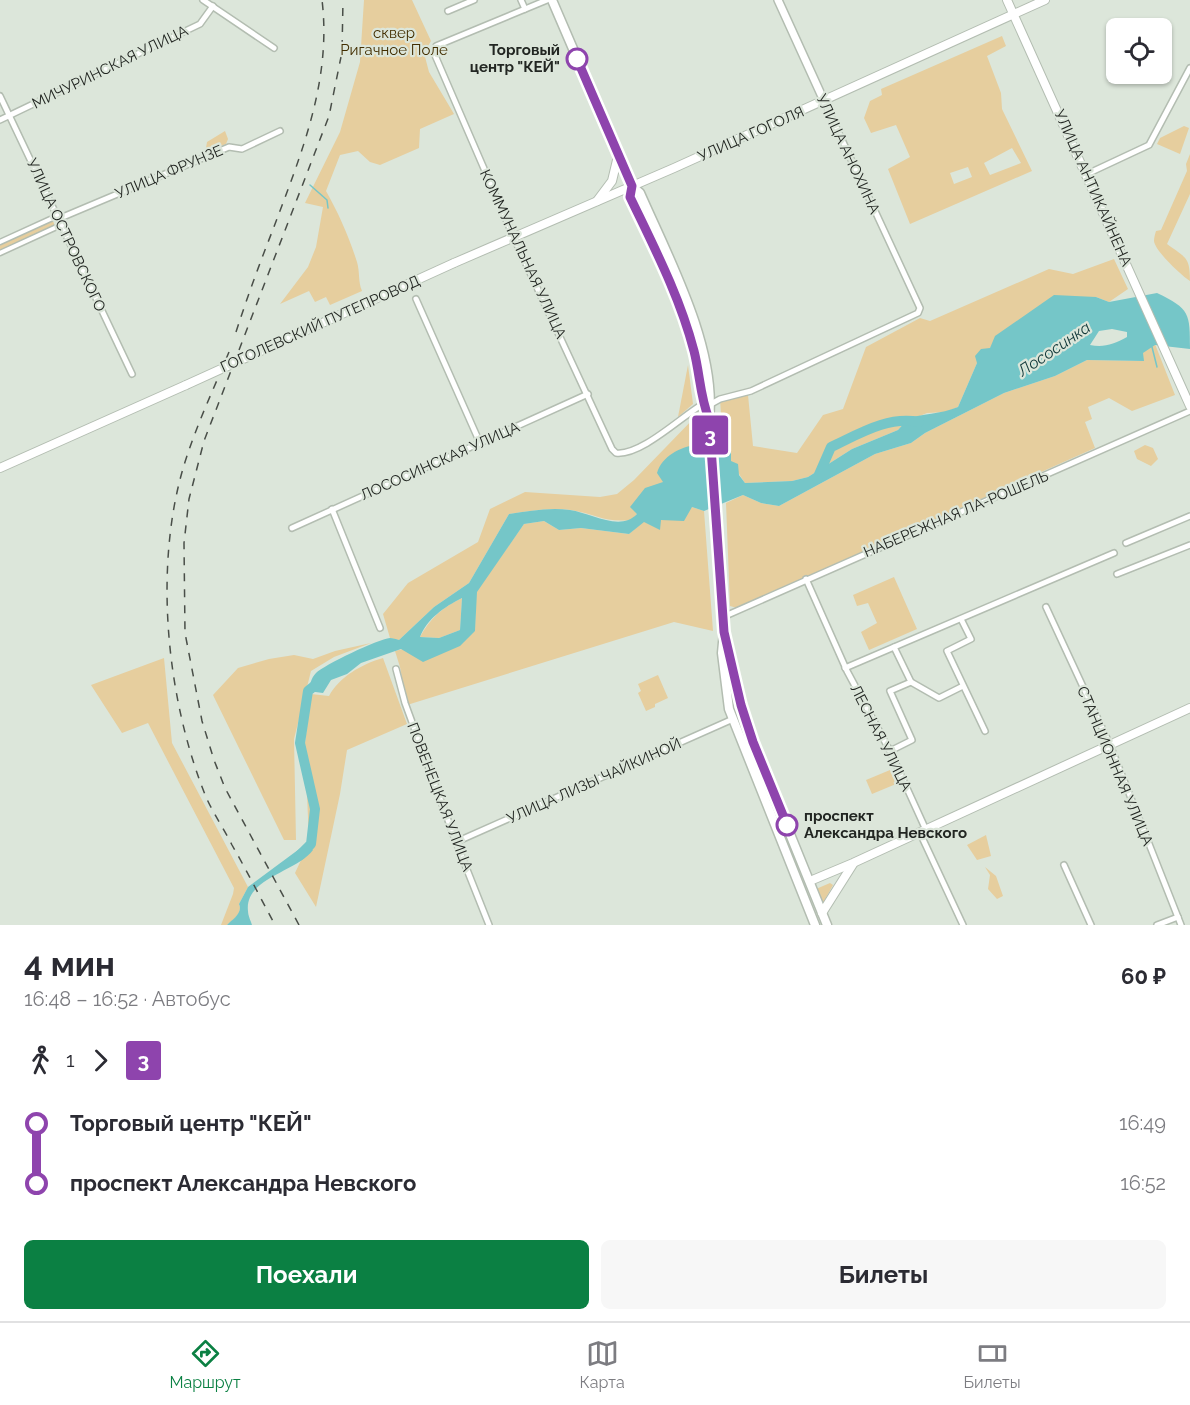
<!DOCTYPE html>
<html lang="ru">
<head>
<meta charset="utf-8">
<style>
	:root { --surface:#fff; --page:#f7f7f7; --text:#2b2b33; --muted:#7c7c81; --line:#e1e1e2; --accent:#0b8043 }
	body { margin:0; font-family:Raleway,sans-serif; background:var(--page); color:var(--text); height:100vh; display:flex; flex-direction:column; font-size:22px; white-space:nowrap }
	* { box-sizing:border-box; margin:0 }
	p { font-size:20px; color:var(--muted) }
	.icon { flex:none; width:33px; height:33px; fill:none; stroke:currentColor; stroke-width:2; stroke-linecap:round; stroke-linejoin:round }
	.map { position:relative; height:925px; overflow:hidden }
	.drawer { display:flex; flex-direction:column; background:var(--surface); flex:1 }
	.drawer>* { flex:none }
	.badge { padding:0 12px; border-radius:4px; font-size:21px; line-height:39px }
	.fabs { position:absolute; left:1106px; top:18px; display:grid; gap:12px }
	.fabs a { display:grid; place-items:center; width:66px; height:66px; border-radius:9px; background:var(--surface); box-shadow:0 2px 4px #0004; font-size:30px }
	.map>.badge { position:absolute; translate:-50% -50%; box-shadow:0 0 0 3px #fff }
	.legs { display:flex; align-items:center; gap:9px; height:66px; padding:0 24px; font-size:20px }
	.legs p { margin-inline-start:auto }
	.head { display:flex; align-items:center; justify-content:space-between; height:102px; padding:0 24px }
	h1 { font-size:33px; font-weight:700; line-height:45px }
	.action { display:flex; gap:12px; margin-top:auto; padding:12px 24px }
	.action a { flex:1; height:69px; border-radius:9px; background:var(--accent); color:#fff; font-size:24px; font-weight:700; line-height:69px; text-align:center }
	.action a+a { background:var(--page); color:var(--text) }
	ul { padding:0 24px; list-style:none }
	li { display:flex; align-items:center; gap:21px; height:60px; font-size:22px }
	li i { display:grid; place-items:center; width:9px; height:100%; margin:0 8px; background:currentColor }
	li i::after { content:''; width:15px; height:15px; margin:-8px; border:4px solid; border-radius:50%; background:var(--surface) }
	li p { margin-inline-start:auto }
	li:first-child i { background:linear-gradient(#0000 50%,currentColor 0) }
	li:last-child i { background:linear-gradient(currentColor 50%,#0000 0) }
	.tab-bar { display:flex; justify-content:space-around; align-items:center; height:84px; border-top:2px solid var(--line); background:var(--surface); font-size:16px; color:var(--muted) }
	.tab-bar a { display:grid; justify-items:center; gap:3px }
	.tab-bar .on { color:var(--accent) }
	.map>svg:first-child { display:block }
	.green { fill:#e6ce9e; fill-rule:evenodd }
	.water { fill:#75c6c8; fill-rule:evenodd }
	.lines { fill:none; stroke-linecap:round; stroke-linejoin:round }
	.stream { stroke:#75c6c8; stroke-width:1.5 }
	.river { stroke:#75c6c8; stroke-width:10 }
	.pedestrian-casing { stroke:#b3bdb1; stroke-width:7 }
	.minor-casing { stroke:#b3bdb1; stroke-width:8 }
	.tertiary-casing { stroke:#b3bdb1; stroke-width:10 }
	.secondary-casing { stroke:#b3bdb1; stroke-width:10 }
	.primary-casing { stroke:#b3bdb1; stroke-width:11 }
	.pedestrian { stroke:#fff; stroke-width:4 }
	.minor { stroke:#fff; stroke-width:5 }
	.tertiary { stroke:#fff; stroke-width:7 }
	.secondary { stroke:#fff; stroke-width:8 }
	.primary { stroke:#fff; stroke-width:8 }
	.rail { stroke:#494e48; stroke-width:1.5; stroke-dasharray:8 8; stroke-linecap:butt }
	.secondary-bridge-casing { stroke:#b3bdb1; stroke-width:10; stroke-linecap:butt }
	.secondary-bridge { stroke:#fff; stroke-width:8 }
	.line-1-casing { stroke:#fff; stroke-width:14 }
	.line-1 { stroke:#8e44ad; stroke-width:9 }
	.stop-1-dot { fill:#fff; stroke:#8e44ad; stroke-width:3 }
	.labels { text-anchor:middle; dominant-baseline:central; stroke-width:4.5; stroke-linejoin:round; paint-order:stroke }
	.park-label { font-size:15px; fill:#422e00; stroke:#dce6da }
	.stop-label { font-size:15px; font-weight:bold; fill:#222622; stroke:#dce6da; text-anchor:end }
	.street-label { font-size:15px; fill:#222622; stroke:#dce6da }
	.water-label { font-size:16px; font-style:italic; fill:#113839; stroke:#dce6da }
</style>
</head>
<body>
<div class="map">
<svg width="1190" height="925" viewBox="0 0 1190 925">
	<rect width="100%" height="100%" fill="#dce6da"/>
	<g class="green">
		<path d="M364 0H412L431 41 424 53 429 72 454 114 420 129 419 148 380 165 370 162 358 151 340 155 326 191C339 214 349 237 357 262 360 272 358 282 362 291L330 305 326 297 315 302 309 291 280 304 308 267 316 247 323 207 305 203 340 132 360 62Z"/>
		<path d="M1002 36 1006 46 987 56 1001 93 1002 109 1032 171 910 224 888 169 910 157 896 125 871 133 864 118 870 101 882 95 881 89ZM1012 148 1021 163 990 175 984 163ZM968 167 972 177 954 184 950 173Z"/>
		<polygon points="1184,126 1189,128 1180,154 1157,144 1160,138"/>
		<polygon points="225,131 228,139 226,144 211,150 206,148 207,142"/>
		<path d="M1190 154V194L1167 244C1186 258 1190 257 1190 281 1182 276 1155 251 1154 241 1154 238 1155 234 1156 231L1161 230 1187 171 1186 164Z"/>
		<polygon points="53,221 55,226 0,250 0,245"/>
		<polygon points="1114,259 1128,289 1109,302 1096,297 990,348 977,363 958,407 946,412 927,413 905,422 898,430 852,449 808,477 792,481 745,483 731,462 727,446 723,445 720,399 748,395 753,446 797,453 823,415 843,409 866,347 920,318 930,321 1049,269 1073,274"/>
		<polygon points="1155,344 1175,395 1132,411 1109,398 1088,407 1092,419 1085,422 1095,448 737,608 730,606 726,503 743,495 761,503 779,506 875,454 911,443 925,433 1004,393 1055,376 1087,360 1143,361 1142,353"/>
		<polygon points="688,365 693,404 678,417"/>
		<path d="M697 415 701 448 663 482 632 520C605 523 595 514 571 510 551 507 529 511 509 514L469 583 434 607 399 640 390 638 383 614 408 583 478 542 490 509 525 492 600 497 617 494 634 480Z"/>
		<polygon points="1145,445 1153,448 1158,459 1151,466 1137,459 1134,451"/>
		<polygon points="692,507 704,511 713,631 674,622 407,705 400,667 395,651 475,631 476,592 524,524 544,521 559,530 581,528 629,534 644,521 660,529 660,520"/>
		<polygon points="894,577 917,629 869,650 861,632 877,623 868,603 857,606 853,595"/>
		<path d="M462 598 460 630 439 638 420 637C430 618 443 607 462 598Z"/>
		<polygon points="371,643 334,657 311,671 294,739 296,840 284,840 213,695 238,668 269,659 294,655 313,659 335,651"/>
		<path d="M164 658 172 743 248 887 239 904C243 913 234 919 227 925H221L233 894 234 888 148 723 122 733 91 685Z"/>
		<path d="M383 658 407 724 347 750 340 794 316 907 295 873 309 843 305 743 311 694 329 696C339 677 362 664 383 658Z"/>
		<polygon points="658,675 668,698 655,704 655,707 646,711 638,693 641,691 638,684"/>
		<polygon points="890,770 896,784 872,794 866,780"/>
		<polygon points="986,835 991,856 977,860 967,845"/>
		<polygon points="985,867 996,876 1003,896 997,899 988,889 990,875"/>
		<polygon points="830,883 833,885 823,903 819,903 816,889"/>
	</g>
	<g class="water">
		<path d="M1157 293C1190 309 1190 313 1190 349L1155 345 1143 353 1144 361 1087 360 1055 376 1004 393 925 433 911 443 875 454 779 506 761 503 743 495 704 511 692 507 684 521 661 520 660 530 644 522 629 534 581 528 559 530 544 521 524 524 477 592 475 631 460 646 423 662 401 649 361 663 347 674 331 680 323 693 308 691C310 685 311 678 316 673 324 665 378 639 390 638 393 638 396 639 399 640L434 607 469 583 509 514C529 511 550 507 570 510 591 513 620 532 637 514L630 507 645 488 663 482 657 473C662 456 680 447 696 445L701 448 727 446 731 450V461L738 464 739 475 745 483 792 481 808 477 852 449 898 430 905 422 904 419C922 414 941 414 958 407L977 363 975 356 981 349 990 348 995 336 1054 295 1096 297 1109 302ZM1112 329 1127 332V337C1114 344 1104 348 1090 345L1099 331ZM462 598 460 630 439 638 420 637C427 619 444 607 462 598Z"/>
		<path d="M306 844 313 850C297 872 244 878 248 911 248 916 251 921 252 925H227C233 919 243 913 239 904L248 887Z"/>
	</g>
	<g class="lines">
		<g class="stream">
			<polyline points="310,185 327,200 328,208"/>
			<polyline points="1152,347 1157,367"/>
		</g>
		<g class="river">
			<path d="M817 479 831 447C859 434 887 416 919 422"/>
			<polyline points="299,856 311,844 315,809 300,743 308,691 318,683"/>
		</g>
		<defs>
			<g id="pedestrian">
				<polyline points="0,242 57,216"/>
				<polyline points="0,253 61,225"/>
			</g>
			<g id="minor">
				<polyline points="203,0 274,48"/>
				<polyline points="521,0 525,9"/>
				<path d="M547 0 436 46 434 53 514 238 612 449 616 453C641 456 682 416 703 404"/>
				<polyline points="448,11 474,0"/>
				<polyline points="0,96 132,374"/>
				<polyline points="0,120 200,24 213,6"/>
				<polyline points="1087,174 1149,145 1190,68"/>
				<polyline points="58,219 229,147 242,149 280,131"/>
				<polyline points="416,299 480,443"/>
				<polyline points="711,404 720,399 751,391 918,313 920,308 824,101"/>
				<polyline points="332,509 380,628"/>
				<polyline points="292,528 588,394"/>
				<polyline points="1126,543 1190,516"/>
				<polyline points="1117,574 1190,545"/>
				<polyline points="806,579 847,671 890,751 926,830 920,833 963,925"/>
				<polyline points="1046,607 1110,745 1181,925"/>
				<polyline points="723,617 1190,411"/>
				<polyline points="961,619 971,639 947,651 985,731"/>
				<polyline points="845,668 1114,553"/>
				<polyline points="396,669 405,703 456,842 489,925"/>
				<polyline points="911,682 939,698 963,686"/>
				<polyline points="890,751 912,740 890,691 911,682 894,647"/>
				<polyline points="456,842 733,719"/>
				<polyline points="1064,865 1091,925"/>
				<polyline points="1157,925 1178,917"/>
			</g>
			<polyline id="tertiary" points="778,0 824,101"/>
			<g id="secondary">
				<polyline points="1007,0 1190,406"/>
				<polyline points="597,201 612,181 618,156"/>
				<polyline points="454,263 674,168 1045,0"/>
				<polyline points="0,468 186,385"/>
				<polyline points="810,881 853,863 1190,708"/>
				<polyline points="822,913 853,864"/>
			</g>
			<g id="primary">
				<path d="M552 0 632 186 640 193C668 257 717 348 709 419L724 632 722 653 729 709 815 925"/>
				<path d="M632 186 630 197C653 247 678 296 693 349 700 371 699 395 708 416"/>
				<polyline points="725,636 741,705 753,743 827,925"/>
			</g>
		</defs>
		<use href="#pedestrian" class="pedestrian-casing"/>
		<use href="#minor" class="minor-casing"/>
		<use href="#tertiary" class="tertiary-casing"/>
		<use href="#secondary" class="secondary-casing"/>
		<use href="#primary" class="primary-casing"/>
		<use href="#pedestrian" class="pedestrian"/>
		<use href="#minor" class="minor"/>
		<use href="#tertiary" class="tertiary"/>
		<use href="#secondary" class="secondary"/>
		<use href="#primary" class="primary"/>
		<g class="rail">
			<path d="M236 332C247 298 259 265 272 232 300 157 332 82 322 0"/>
			<path d="M229 352C214 388 197 424 185 462 153 564 166 698 206 797 213 813 224 829 232 845 247 871 261 899 275 925"/>
			<polyline points="299,925 225,788 214,760 202,721 185,633 184,543 189,499 204,441 329,116 342,52 343,0"/>
		</g>
		<defs>
			<polyline id="secondary-bridge" points="186,385 454,263"/>
		</defs>
		<use href="#secondary-bridge" class="secondary-bridge-casing"/>
		<use href="#secondary-bridge" class="secondary-bridge"/>
	</g>
	<g class="lines">
		<defs>
			<path id="line-1" d="M577 59 632 186 630 197C654 247 680 297 694 351 700 374 700 397 709 419L724 632 741 705 753 742 787 825"/>
		</defs>
		<use href="#line-1" class="line-1-casing"/>
		<use href="#line-1" class="line-1"/>
	</g>
	<g class="stop-1-dot">
		<circle cx="577" cy="59" r="10"/>
		<circle cx="787" cy="825" r="10"/>
	</g>
	<g class="labels">
		<g class="park-label">
			<text x="394" y="33">сквер<tspan x="394" dy="17">Ригачное Поле</tspan></text>
		</g>
		<g class="stop-label">
			<text x="560" y="50">Торговый<tspan x="560" dy="17">центр "КЕЙ"</tspan></text>
			<text x="804" y="816" text-anchor="start">проспект<tspan x="804" dy="17">Александра Невского</tspan></text>
		</g>
		<g class="street-label">
			<text transform="translate(110 67) rotate(-26)">МИЧУРИНСКАЯ УЛИЦА</text>
			<text transform="translate(751 134) rotate(-24)">УЛИЦА ГОГОЛЯ</text>
			<text transform="translate(848 154) rotate(65)">УЛИЦА АНОХИНА</text>
			<text transform="translate(169 172) rotate(-23)">УЛИЦА ФРУНЗЕ</text>
			<text transform="translate(1093 188) rotate(66)">УЛИЦА АНТИКАЙНЕНА</text>
			<text transform="translate(66 235) rotate(65)">УЛИЦА ОСТРОВСКОГО</text>
			<text transform="translate(523 254) rotate(65)">КОММУНАЛЬНАЯ УЛИЦА</text>
			<text transform="translate(320 324) rotate(-24)">ГОГОЛЕВСКИЙ ПУТЕПРОВОД</text>
			<text transform="translate(440 461) rotate(-24)">ЛОСОСИНСКАЯ УЛИЦА</text>
			<text transform="translate(956 514) rotate(-23)">НАБЕРЕЖНАЯ ЛА-РОШЕЛЬ</text>
			<text transform="translate(881 738) rotate(63)">ЛЕСНАЯ УЛИЦА</text>
			<text transform="translate(1115 766) rotate(67)">СТАНЦИОННАЯ УЛИЦА</text>
			<text transform="translate(594 781) rotate(-24)">УЛИЦА ЛИЗЫ ЧАЙКИНОЙ</text>
			<text transform="translate(440 797) rotate(69)">ПОВЕНЕЦКАЯ УЛИЦА</text>
		</g>
		<g class="water-label">
			<text transform="translate(1054 349) rotate(-34)">Лососинка</text>
		</g>
	</g>
</svg>
<div class="fabs">
<a><svg class="icon" aria-label="locate" viewBox="0 0 24 24"><circle cx="12" cy="12" r="6"/><path d="M12 2v4M12 18v4M2 12h4M18 12h4"/></svg></a>
</div>
<b class="badge" style="left:710px;top:435px;background:#8e44ad;color:#fff">3</b>
</div>
<section class="drawer">
<div class="head"><div><h1>4 мин</h1><p>16:48 – 16:52 · Автобус</p></div><b>60 ₽</b></div>
<div class="legs"><svg class="icon" aria-label="walk" viewBox="0 0 24 24"><circle cx="13" cy="4" r="2"/><path d="M13 8l-2 6 4 7M11 14l-3 7M7 12l3-4h3l4 4"/></svg>1<svg class="icon" aria-label="forward" viewBox="0 0 24 24"><path d="M9 5l7 7-7 7"/></svg><b class="badge" style="background:#8e44ad;color:#fff">3</b></div>
<ul>
<li><i style="color:#8e44ad"></i><b>Торговый центр &quot;КЕЙ&quot;</b><p>16:49</p></li>
<li><i style="color:#8e44ad"></i><b>проспект Александра Невского</b><p>16:52</p></li>
</ul>
<div class="action"><a>Поехали</a><a>Билеты</a></div>
</section>
<nav class="tab-bar">
<a class="on"><svg class="icon" aria-label="directions" viewBox="0 0 24 24"><path d="M12 3l9 9-9 9-9-9zM9 14v-3h6M13 9l2 2-2 2"/></svg>Маршрут</a>
<a><svg class="icon" aria-label="map" viewBox="0 0 24 24"><path d="M3 6l6-2 6 2 6-2v14l-6 2-6-2-6 2zM9 4v14M15 6v14"/></svg>Карта</a>
<a><svg class="icon" aria-label="tickets" viewBox="0 0 24 24"><path d="M3 7h18v10H3zM15 7v10"/></svg>Билеты</a>
</nav>
</body>
</html>
